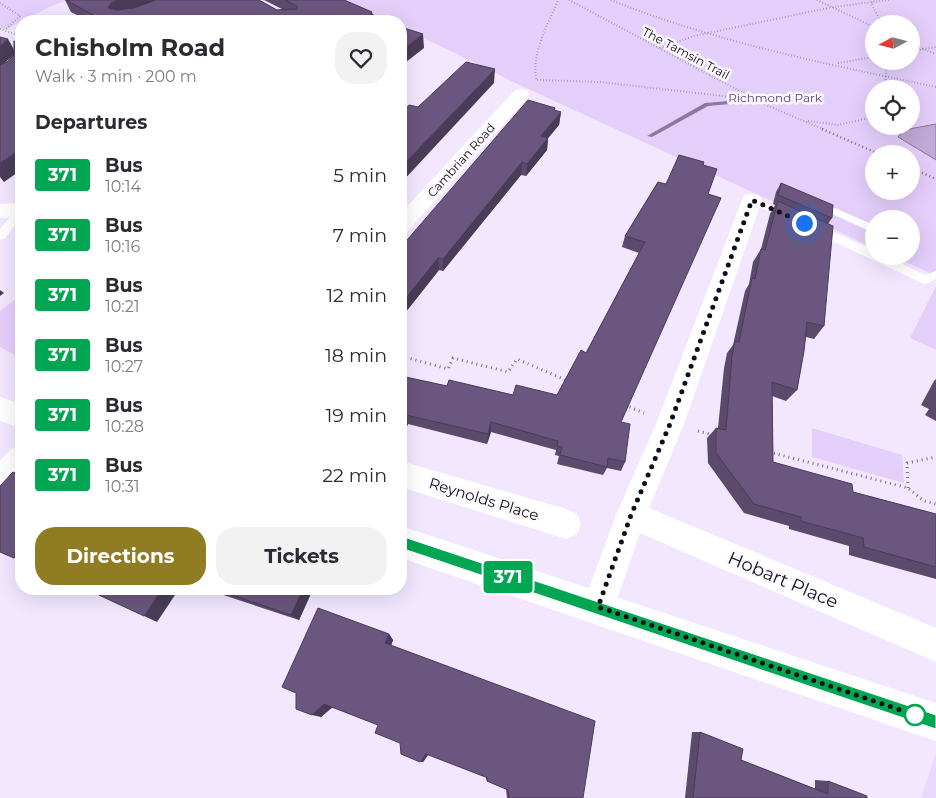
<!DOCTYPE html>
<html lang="en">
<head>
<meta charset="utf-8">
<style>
	:root { --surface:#fff; --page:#f2f2f3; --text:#2b2b33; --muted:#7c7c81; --accent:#907d23 }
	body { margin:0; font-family:Montserrat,sans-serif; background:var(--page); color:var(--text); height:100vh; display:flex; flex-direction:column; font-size:19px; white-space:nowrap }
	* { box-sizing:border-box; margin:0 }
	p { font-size:16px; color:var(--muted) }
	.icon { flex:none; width:28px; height:28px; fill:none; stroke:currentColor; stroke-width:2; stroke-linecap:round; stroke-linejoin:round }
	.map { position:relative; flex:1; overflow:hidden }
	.panel { position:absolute; left:15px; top:15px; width:392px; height:580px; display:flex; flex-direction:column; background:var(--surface); border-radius:20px; box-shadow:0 5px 20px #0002 }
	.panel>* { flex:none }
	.badge { padding:0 10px; border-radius:4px; font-size:18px; line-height:32px }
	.needle { width:32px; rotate:263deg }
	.buttons { position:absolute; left:865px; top:15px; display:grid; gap:10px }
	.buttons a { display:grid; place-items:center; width:55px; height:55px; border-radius:50%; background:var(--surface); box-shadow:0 5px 20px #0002; font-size:25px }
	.you { position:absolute; width:25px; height:25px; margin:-12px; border:4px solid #fff; border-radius:50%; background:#1a73e8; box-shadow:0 0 0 8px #1a73e833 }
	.map>.badge { position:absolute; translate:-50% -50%; box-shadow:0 0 0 2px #fff }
	h2 { padding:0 20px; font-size:19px; line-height:45px }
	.round { display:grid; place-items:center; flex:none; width:52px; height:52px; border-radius:20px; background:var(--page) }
	.summary { display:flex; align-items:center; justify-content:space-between; height:85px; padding:0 20px }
	h1 { font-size:24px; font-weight:700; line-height:38px }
	.action { display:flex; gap:10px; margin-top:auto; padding:10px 20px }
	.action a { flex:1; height:58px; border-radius:20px; background:var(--accent); color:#fff; font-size:20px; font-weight:700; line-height:58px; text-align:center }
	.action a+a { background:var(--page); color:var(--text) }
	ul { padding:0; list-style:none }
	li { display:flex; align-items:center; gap:15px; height:60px; padding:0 20px }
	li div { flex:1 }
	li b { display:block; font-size:19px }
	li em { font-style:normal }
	li .badge { min-width:55px; font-weight:700; text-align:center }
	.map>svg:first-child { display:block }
	.built { fill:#ead9fd }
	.green { fill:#e4cffb; fill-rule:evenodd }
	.water { fill:#bfa9d6; stroke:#8b7a9c }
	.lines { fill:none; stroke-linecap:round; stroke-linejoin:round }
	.stream { fill:#8b7a9c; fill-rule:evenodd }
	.path-far2 { stroke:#797181; stroke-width:2; stroke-dasharray:0.5 2.5; stroke-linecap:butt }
	.path-far1 { stroke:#797181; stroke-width:2.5; stroke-dasharray:1 3; stroke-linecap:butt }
	.path { stroke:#797181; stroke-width:3; stroke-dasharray:1 4; stroke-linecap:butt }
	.lane { fill:#fff; fill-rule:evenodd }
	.street { fill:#fff; fill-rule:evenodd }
	.secondary { fill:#fff; fill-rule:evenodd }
	.wall { fill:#5b4a6c }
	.shaded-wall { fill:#4a3c58 }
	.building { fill:#6a567e; stroke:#4a3c58 }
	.line { fill:#00a651; stroke:#fff }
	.walk { stroke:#120d16; stroke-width:5; stroke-dasharray:0 9 }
	.stop-dot { fill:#fff; stroke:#00a651; stroke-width:2.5 }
	.labels { text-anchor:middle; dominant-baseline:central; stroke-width:5; stroke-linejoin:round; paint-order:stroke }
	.far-street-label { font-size:12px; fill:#120d16; stroke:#fbf8fe }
	.far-park-label { font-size:12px; fill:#60427c; stroke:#fbf8fe }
	.street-label { font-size:15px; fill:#120d16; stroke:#fbf8fe }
	.near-street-label { font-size:18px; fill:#120d16; stroke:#fbf8fe }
</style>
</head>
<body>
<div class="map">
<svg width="936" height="798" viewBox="0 0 936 798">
	<rect width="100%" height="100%" fill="#f2e7ff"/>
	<polygon class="built" points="936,753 936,798 921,798"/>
	<g class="green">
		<polygon points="0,0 68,0 49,7 5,30 0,28"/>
		<path d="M335 0H936V276L893 256H911V219H874V248L526 88 432 42 401 30V21H381ZM874 24H911V61H874ZM874 89H911V126H874ZM874 154H911V191H874Z"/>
		<polygon points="936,286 936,350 910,338"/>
		<polygon points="21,295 21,350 15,355 0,347 0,311"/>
		<polygon points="812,428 902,455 904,483 812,457"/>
	</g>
	<polygon class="water" points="936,124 936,160 898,137 904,130"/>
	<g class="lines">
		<polygon class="stream" points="728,101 731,103 730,104 708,106 652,137 647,136 705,103"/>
		<g class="path-far2">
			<polyline points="569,0 764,104 825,130"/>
			<path d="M611 0C715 42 827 64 936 87"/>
			<polyline points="817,0 874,27"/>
			<polyline points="874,0 871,3 882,24"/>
			<polyline points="0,3 20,16 5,30"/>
			<polyline points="0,29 21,36"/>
			<polyline points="911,44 936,54"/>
			<polyline points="660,48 694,36 833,7 889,0"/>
			<polyline points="911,51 936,47"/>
			<polyline points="838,63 874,57"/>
			<path d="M536 79C532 51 548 25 558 0"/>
			<polyline points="537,80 600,82 723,96 758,103"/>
			<polyline points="885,89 887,61"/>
			<polyline points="808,121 838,125 874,117"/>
		</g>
		<g class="path-far1">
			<polyline points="822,129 879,154"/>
			<polyline points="911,168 936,179"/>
		</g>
		<g class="path">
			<polyline points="401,356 448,369 453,358 508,372 517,359 568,381"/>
			<polyline points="625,405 644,413"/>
			<polyline points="698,431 713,435"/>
			<polyline points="769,452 908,488 924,501 936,504"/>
			<polyline points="908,488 907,463 936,457"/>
		</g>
		<g class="lane">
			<polygon points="752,197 792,214 793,216 788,220 784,218 748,202 748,198"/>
			<polygon points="816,200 874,225 874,233 812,205 812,201"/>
			<polygon points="21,209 21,218 4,239 0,240 0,229 16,210"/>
			<polygon points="815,224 874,250 874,256 886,256 925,275 936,271 936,279 926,284 922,283 811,231 810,228"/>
		</g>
		<g class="street">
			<polygon points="521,89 527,90 529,94 527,98 408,231 401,233 401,213 515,90"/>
			<polygon points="752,194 759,195 762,200 684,424 649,508 936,628 936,662 640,533 610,619 598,623 586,619 582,607 616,515 656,424 742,200 745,195"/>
			<polygon points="21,203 21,217 0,218 0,204"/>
			<polygon points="21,445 21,478 10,490 0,494 0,461 11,449"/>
			<polygon points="401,461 566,509 577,514 581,524 577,534 566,539 401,487"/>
		</g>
		<g class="secondary">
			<polygon points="0,397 21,404 21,428 0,421"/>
			<polygon points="401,526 936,703 936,741 401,558"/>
		</g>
	</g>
	<g class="wall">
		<polygon points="65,0 155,0 277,10 282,9 264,0 344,0 372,12 373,15 393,21 88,21 71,12"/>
		<polygon points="555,111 561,112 559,125 548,138 547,150 526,176 521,175 443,271 439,270 401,318 401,247"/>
		<polygon points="658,182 621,422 625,462 621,471 607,468 603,475 557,464 559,456 555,455 556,450 491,432 487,444 408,424 405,430 401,429 401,376 447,386 513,395 557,395 586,353 639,253 622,247 625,236"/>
		<polygon points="781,183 832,218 828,224 824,326 814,339 806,337 797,390 786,401 772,396 773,462 853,492 936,514 936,579 849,555 849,546 789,529 789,526 744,513 708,463 707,438 716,428 718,428 724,368 727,353 733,345 745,291 749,284 753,262 761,249 770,214 775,205 773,204 776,192"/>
		<polygon points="936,379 936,421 925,415 929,409 921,405 934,381"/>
		<polygon points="205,589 313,589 299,620"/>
		<polygon points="389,634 393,640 391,645 583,798 507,798 506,789 487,781 486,779 486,777 428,754 423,762 378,725 332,707 321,717 296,693"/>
		<polygon points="692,732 700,732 741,760 815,789 815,780 828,781 867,798 685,798"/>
	</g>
	<g class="shaded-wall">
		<polygon points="119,0 155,0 117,16 108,8 111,3"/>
		<polygon points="423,34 424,48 401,66 401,51"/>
		<polygon points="8,39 16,53 0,67 0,46"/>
		<polygon points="495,69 494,83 401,183 401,167"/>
		<polygon points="555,108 554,121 561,112 559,125 540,148 541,136"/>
		<polygon points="548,138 547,150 526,176 527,164"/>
		<polygon points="21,149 21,170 4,182 0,177 0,163"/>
		<polygon points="522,162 521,175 443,271 443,259"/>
		<polygon points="438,258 439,270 401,318 401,304"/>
		<polygon points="0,290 4,293 0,296"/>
		<polygon points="406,415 408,424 405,430 403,421"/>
		<polygon points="491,422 491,432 487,444 488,434"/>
		<polygon points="16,556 21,558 21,561 14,558"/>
		<polygon points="162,589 179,589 157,622 144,616"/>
		<polygon points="303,589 313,589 299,620 291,615"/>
		<polygon points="389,634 393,640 390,649 385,643"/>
		<polygon points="324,704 333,707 321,717 312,715"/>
		<polygon points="426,754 429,754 423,762 420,762"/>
	</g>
	<g class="building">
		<polygon points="66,0 119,0 111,3 108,8 117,10 134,8 156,0 259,0 277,10 297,9 297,6 285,0 344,0 372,12 370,14 393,21 98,21 102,20"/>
		<polygon points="401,27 423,34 401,51"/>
		<polygon points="0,37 8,39 0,46"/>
		<polygon points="14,41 21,43 21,149 0,163 0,65 7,62 14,55"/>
		<polygon points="466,62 495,69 401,167 401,112 409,105 418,107"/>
		<polygon points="528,100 555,108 554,110 561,112 541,136 548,138 527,164 522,162 443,259 438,258 401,304 401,247"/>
		<polygon points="679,155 704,162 703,165 717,169 708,194 721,198 621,422 630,424 625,462 608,458 607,467 560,455 562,447 557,446 558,441 491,422 488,434 406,415 403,421 401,420 401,376 447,386 449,380 513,395 516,385 557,395 581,350 586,353 645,242 625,236 658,182 666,184"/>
		<polygon points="781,183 833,205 832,218 778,195"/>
		<polygon points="778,201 833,226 824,326 807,322 804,351 797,390 772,382 773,462 852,484 853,492 936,514 936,567 864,547 863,538 801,521 801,517 754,504 716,453 716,428 726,430 732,356 735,341 739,342 752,278 755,279 761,249 765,250"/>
		<polygon points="13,472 21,475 21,559 16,556 14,558 0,552 0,486"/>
		<polygon points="86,589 162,589 144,616"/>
		<polygon points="214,589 303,589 291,615"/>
		<polygon points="318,608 389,634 385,643 595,721 583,798 509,798 508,790 487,781 488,778 426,754 420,762 401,754 400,743 375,733 378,725 324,704 312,715 296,709 296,693 282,687"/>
		<polygon points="700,732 743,749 741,760 828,794 828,781 867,796 867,798 693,798"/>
	</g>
	<polygon class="line" points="401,536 936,715 936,729 401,548 396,542"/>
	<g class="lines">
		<polyline class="walk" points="804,223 752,200 670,424 631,515 598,607 915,715"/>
	</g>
	<circle class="stop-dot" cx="915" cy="715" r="10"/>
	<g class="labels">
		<g class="far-street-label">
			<text transform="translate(686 53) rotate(28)">The Tamsin Trail</text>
			<text transform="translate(461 160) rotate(-48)">Cambrian Road</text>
		</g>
		<g class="far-park-label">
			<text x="775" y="97">Richmond Park</text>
		</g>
		<g class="street-label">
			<text transform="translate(484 499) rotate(17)">Reynolds Place</text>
		</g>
		<g class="near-street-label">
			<text transform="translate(783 580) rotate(23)">Hobart Place</text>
		</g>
	</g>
</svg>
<div class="buttons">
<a><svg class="needle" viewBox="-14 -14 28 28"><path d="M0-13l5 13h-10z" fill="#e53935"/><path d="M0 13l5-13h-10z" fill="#7c7c81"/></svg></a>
<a><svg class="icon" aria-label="locate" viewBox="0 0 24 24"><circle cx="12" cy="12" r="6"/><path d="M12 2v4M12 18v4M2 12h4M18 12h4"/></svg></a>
<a>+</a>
<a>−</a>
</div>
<div class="you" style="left:804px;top:223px"></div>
<b class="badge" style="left:508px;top:577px;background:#00a651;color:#fff">371</b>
<section class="panel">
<div class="summary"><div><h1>Chisholm Road</h1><p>Walk · 3 min · 200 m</p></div><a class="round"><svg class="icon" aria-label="heart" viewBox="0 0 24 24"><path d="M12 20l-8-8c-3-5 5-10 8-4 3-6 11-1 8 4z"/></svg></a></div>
<h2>Departures</h2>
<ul>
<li><span class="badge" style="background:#00a651;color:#fff">371</span><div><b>Bus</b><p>10:14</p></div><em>5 min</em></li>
<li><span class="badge" style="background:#00a651;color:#fff">371</span><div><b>Bus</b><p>10:16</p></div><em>7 min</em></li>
<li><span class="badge" style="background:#00a651;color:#fff">371</span><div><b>Bus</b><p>10:21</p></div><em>12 min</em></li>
<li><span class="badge" style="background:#00a651;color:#fff">371</span><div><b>Bus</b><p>10:27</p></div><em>18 min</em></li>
<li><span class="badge" style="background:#00a651;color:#fff">371</span><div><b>Bus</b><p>10:28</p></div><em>19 min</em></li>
<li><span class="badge" style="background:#00a651;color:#fff">371</span><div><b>Bus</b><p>10:31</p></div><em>22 min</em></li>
</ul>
<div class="action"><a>Directions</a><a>Tickets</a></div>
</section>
</div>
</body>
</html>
